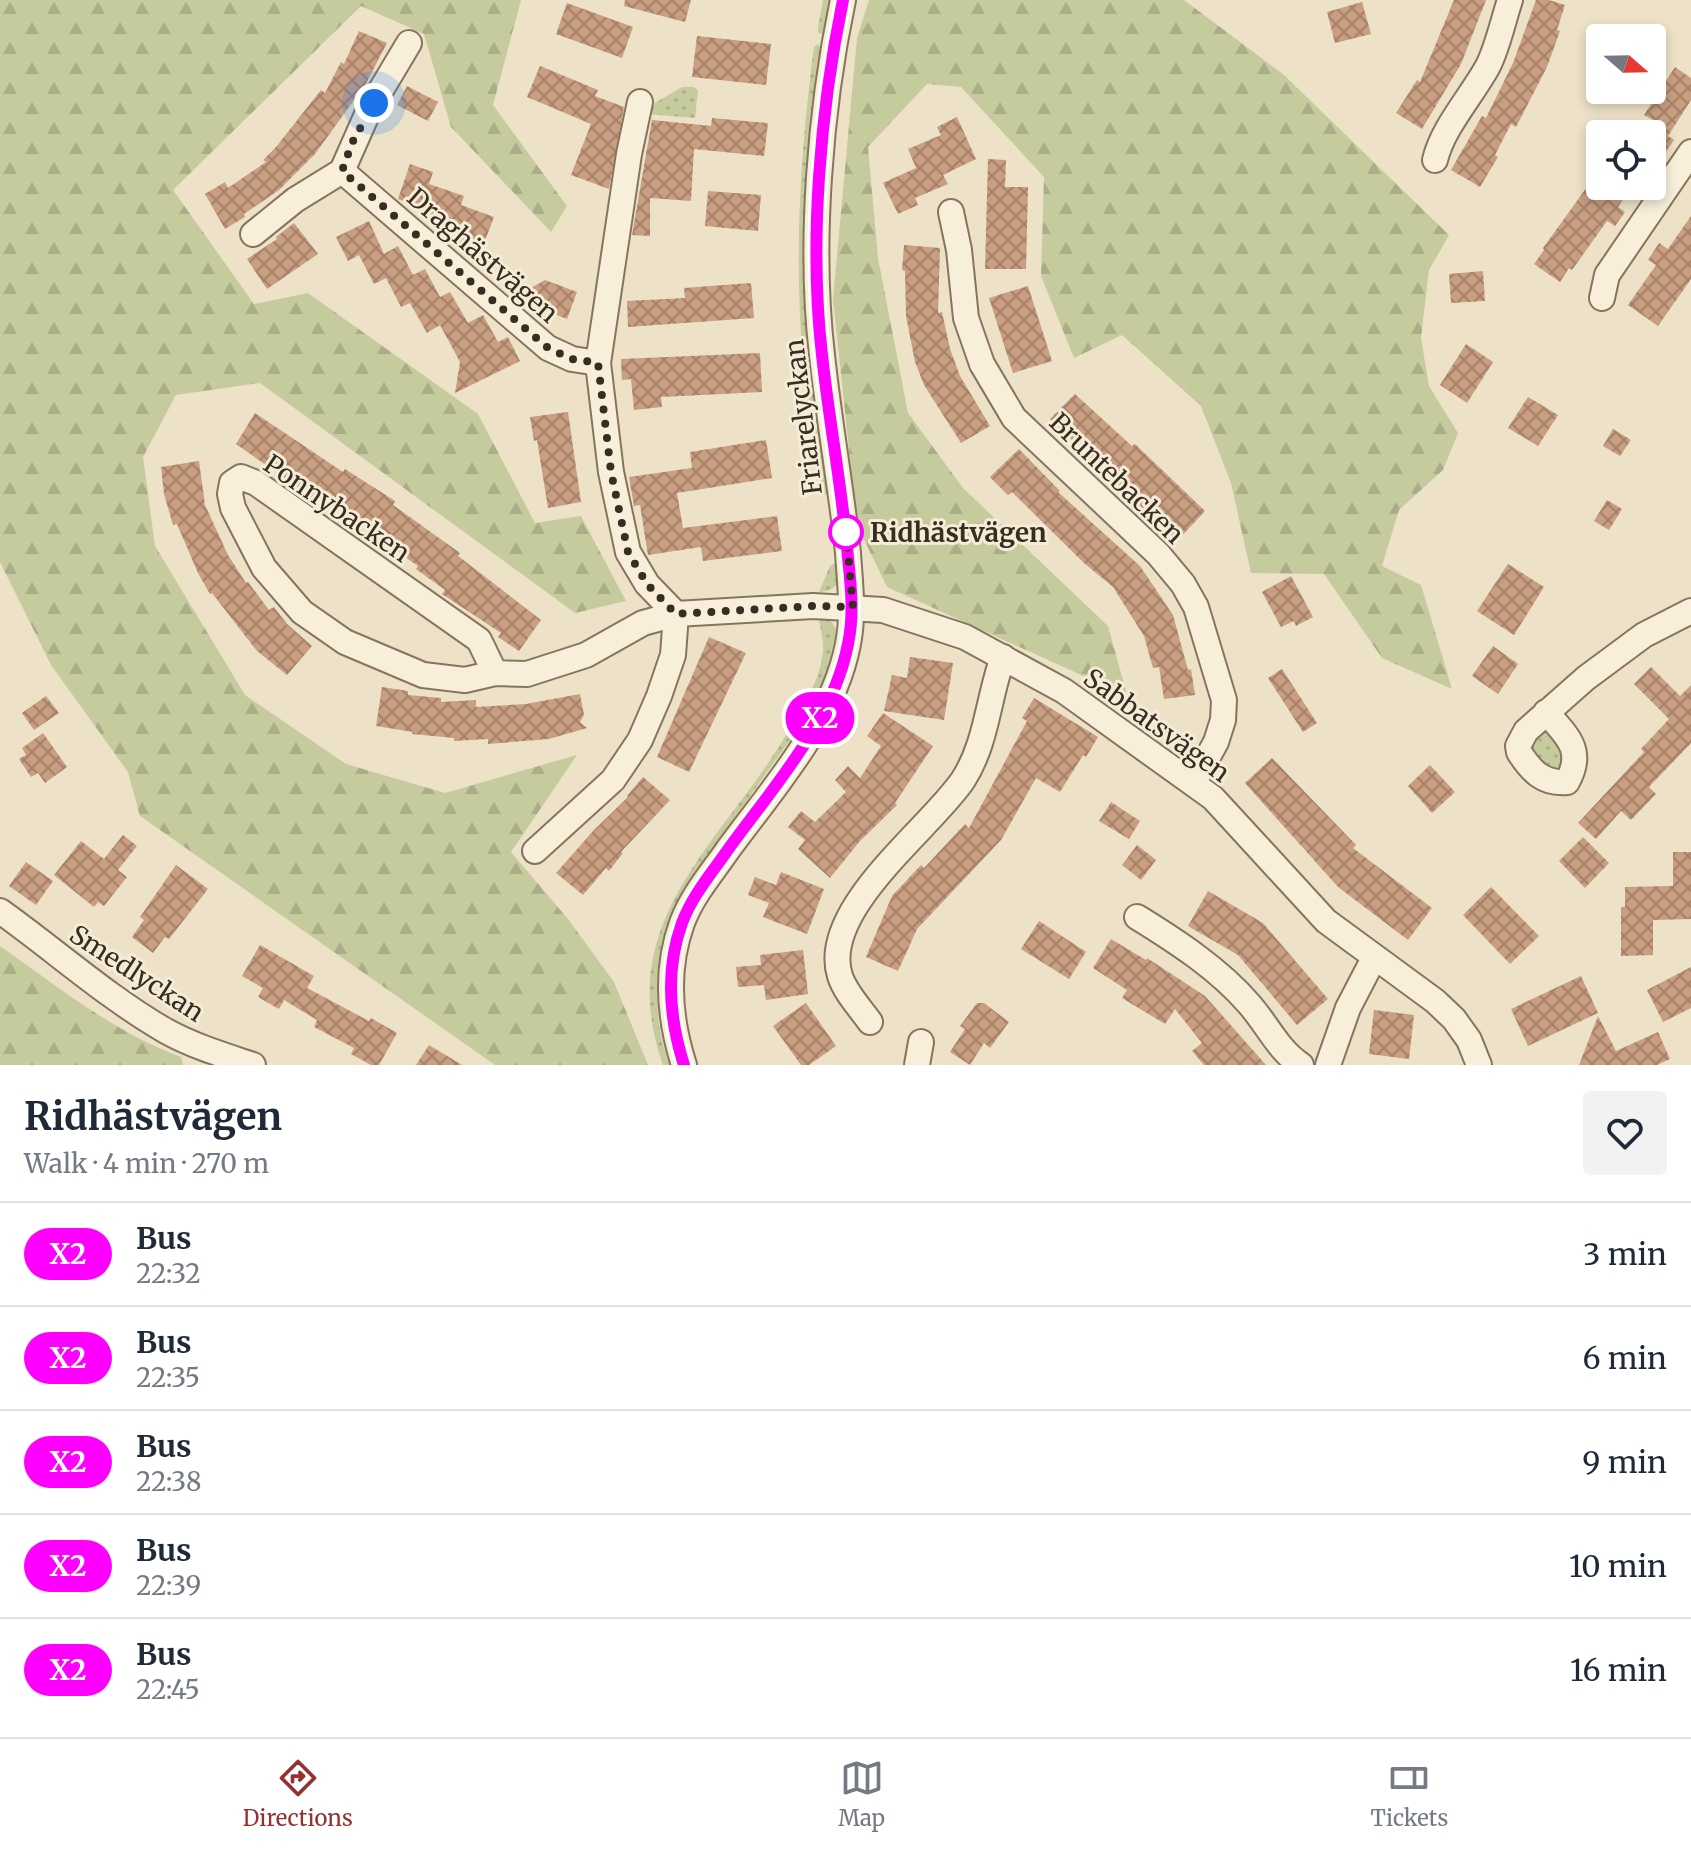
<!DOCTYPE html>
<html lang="en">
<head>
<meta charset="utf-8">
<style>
	:root { --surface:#fff; --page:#f2f2f3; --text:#1f2937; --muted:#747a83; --line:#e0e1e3; --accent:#953031 }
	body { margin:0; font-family:Merriweather,serif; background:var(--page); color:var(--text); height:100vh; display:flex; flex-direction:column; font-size:30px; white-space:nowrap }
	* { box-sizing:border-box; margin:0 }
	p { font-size:26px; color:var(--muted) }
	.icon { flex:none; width:44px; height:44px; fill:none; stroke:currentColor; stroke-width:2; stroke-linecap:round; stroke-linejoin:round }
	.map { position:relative; height:1065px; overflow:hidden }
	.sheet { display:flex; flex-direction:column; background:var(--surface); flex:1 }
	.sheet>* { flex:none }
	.badge { padding:0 16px; border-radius:26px; font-size:28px; line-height:52px }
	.needle { width:52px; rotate:110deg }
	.fabs { position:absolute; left:1586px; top:24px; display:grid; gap:16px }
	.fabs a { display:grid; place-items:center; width:80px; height:80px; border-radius:8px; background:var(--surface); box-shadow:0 4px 12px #0003; font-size:40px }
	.you { position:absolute; width:40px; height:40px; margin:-20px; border:6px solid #fff; border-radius:50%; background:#1a73e8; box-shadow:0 0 0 12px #1a73e833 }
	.map>.badge { position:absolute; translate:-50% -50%; box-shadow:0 0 0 4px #fff }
	.round { display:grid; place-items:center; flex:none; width:84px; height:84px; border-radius:8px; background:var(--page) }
	.summary { display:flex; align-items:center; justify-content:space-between; height:136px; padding:0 24px }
	h1 { font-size:38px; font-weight:700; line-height:60px }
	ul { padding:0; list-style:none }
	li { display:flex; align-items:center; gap:24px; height:104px; padding:0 24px; border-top:2px solid var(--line) }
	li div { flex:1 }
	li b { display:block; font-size:30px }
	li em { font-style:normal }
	li .badge { min-width:88px; font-weight:700; text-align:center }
	.tabs { display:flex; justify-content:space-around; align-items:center; height:112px; border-top:2px solid var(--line); background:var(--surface); font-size:22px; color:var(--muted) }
	.tabs a { display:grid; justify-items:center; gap:4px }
	.tabs .selected { color:var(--accent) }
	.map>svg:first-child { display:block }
	.grass { fill:url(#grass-dots) }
	.forest { fill:url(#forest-firs) }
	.building { fill:url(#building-cross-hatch) }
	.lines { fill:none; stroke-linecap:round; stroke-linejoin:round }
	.minor-casing { stroke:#88745e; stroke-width:28 }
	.minor { stroke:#f8efdb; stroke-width:24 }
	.line-casing { stroke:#fff; stroke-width:18 }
	.line { stroke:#f0f; stroke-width:12 }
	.walk { stroke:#392c20; stroke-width:8; stroke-dasharray:0 14.4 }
	.stop-dot { fill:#fff; stroke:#f0f; stroke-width:4 }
	.labels { text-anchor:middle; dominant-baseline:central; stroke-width:6; stroke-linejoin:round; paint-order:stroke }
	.street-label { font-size:26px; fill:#392c20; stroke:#f4ecd7 }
	.stop-label { font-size:26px; font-weight:bold; fill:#392c20; stroke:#f4ecd7; text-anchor:start }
</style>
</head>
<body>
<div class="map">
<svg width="1691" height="1065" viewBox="0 0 1691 1065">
	<defs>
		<pattern id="grass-dots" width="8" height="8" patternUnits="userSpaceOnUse" patternTransform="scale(2)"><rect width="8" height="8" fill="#c5cb9c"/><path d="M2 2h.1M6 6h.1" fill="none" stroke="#aaae86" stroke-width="1.8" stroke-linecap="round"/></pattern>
		<pattern id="forest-firs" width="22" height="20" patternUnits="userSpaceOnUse" patternTransform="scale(2)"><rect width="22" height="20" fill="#c5cb9c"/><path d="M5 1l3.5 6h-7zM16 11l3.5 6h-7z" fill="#aaae86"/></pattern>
		<pattern id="building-cross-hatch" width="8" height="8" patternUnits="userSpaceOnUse" patternTransform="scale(2)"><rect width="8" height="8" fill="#c99e80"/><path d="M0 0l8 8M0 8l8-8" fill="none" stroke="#a48168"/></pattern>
	</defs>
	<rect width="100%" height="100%" fill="#ede2c8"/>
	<g class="grass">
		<polygon points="823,0 831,0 827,25 822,34 818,33 818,28"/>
		<path d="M818 44 822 49 808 316 814 402 824 471 834 493 821 495C814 451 807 407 803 363 794 257 800 152 814 47Z"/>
		<polygon points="682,87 694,87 698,90 695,118 647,114 648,107"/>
		<path d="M838 562 843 576C837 587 831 591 819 592L830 566Z"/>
		<path d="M818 616C829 615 835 624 836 633L828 667 810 712 683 890C658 943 647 1010 670 1065H663C609 914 733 836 795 719 806 700 819 680 822 658 825 644 821 630 818 616Z"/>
		<polygon points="1542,730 1548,731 1562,744 1562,773 1536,762 1529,744"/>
	</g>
	<g class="forest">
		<polygon points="0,0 521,0 493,105 567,206 551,232 451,127 424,34 361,6 173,190 254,304 308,293 478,414 535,523 581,516 626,601 575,613 260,383 176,395 143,457 155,546 245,695 346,764 445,793 577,755 511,852 568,919 614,982 648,1065 495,1065 140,816 128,772 51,665 0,562"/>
		<polygon points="869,0 1184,0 1284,75 1449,235 1429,270 1421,338 1429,386 1458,433 1443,470 1399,510 1382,566 1421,585 1452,689 1382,658 1324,574 1251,573 1231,483 1201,406 1122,335 1074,358 1041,276 1044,177 961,87 927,84 868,147 878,258 908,413 963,488 1108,626 1129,702 1112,689 887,587 857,525 833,299 857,38"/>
		<path d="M0 946C57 986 115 1033 181 1057L183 1065H0Z"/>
	</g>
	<g class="building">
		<polygon points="625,0 691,0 685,22 624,6"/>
		<polygon points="1454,0 1486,0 1461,64 1422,129 1396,113 1417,80 1420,82"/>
		<polygon points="1536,0 1549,0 1565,5 1557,30 1560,31 1547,67 1516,127 1511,124 1495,155 1498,157 1480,187 1451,170 1482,116 1486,118 1513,63"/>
		<polygon points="1362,2 1371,34 1335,43 1327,12"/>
		<polygon points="567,3 633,27 622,58 556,34"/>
		<polygon points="359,31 387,43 359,97 357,96 315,154 279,190 244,214 245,217 225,229 205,194 225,182 228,188 266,162 263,160 276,147 321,90 325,93 341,62 344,64"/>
		<polygon points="697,36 771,44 766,85 692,77"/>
		<polygon points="540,66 598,90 595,96 624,107 609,189 571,175 591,124 527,97"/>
		<polygon points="1675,67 1691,78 1691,100 1668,136 1674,140 1663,156 1657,152 1652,161 1652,134 1644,134 1653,120 1644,115"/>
		<polygon points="407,86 438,102 428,121 397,105"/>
		<polygon points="957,117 976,159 943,175 948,184 915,198 918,205 898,214 883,183 916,168 908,149 941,135 937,127"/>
		<polygon points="712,118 768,123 764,156 694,149 691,201 650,198 650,236 632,235 652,120 711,126"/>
		<polygon points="988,159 1006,160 1005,187 1028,187 1026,269 985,269"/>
		<polygon points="410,164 433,172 429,184 464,196 461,205 494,217 483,246 457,243 461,233 428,222 432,211 398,199"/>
		<polygon points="1600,169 1600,197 1608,186 1632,186 1618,207 1625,212 1615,226 1607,221 1572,270 1569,268 1560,282 1534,264 1544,250 1543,248"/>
		<polygon points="708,191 761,195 758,231 705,226"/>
		<polygon points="1691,216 1691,279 1658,326 1628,305 1656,265 1648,260 1659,243 1668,249"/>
		<polygon points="369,221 384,254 398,246 413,275 425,269 440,297 450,292 468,323 483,315 498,342 508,337 520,361 455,393 460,362 440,325 427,333 410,303 401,307 386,278 374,284 359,255 348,261 336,237"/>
		<polygon points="294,223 318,254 267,289 247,259 277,239 276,237"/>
		<polygon points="904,245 940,248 938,313 942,312 950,349 960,376 990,426 961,443 924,385 915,362 906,316 905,271 902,270"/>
		<polygon points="1483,271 1485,301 1451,303 1449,274"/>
		<polygon points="545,280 577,292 567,319 513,298"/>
		<polygon points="751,283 754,318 628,327 627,301 685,298 684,288"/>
		<polygon points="1028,286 1052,361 1013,373 989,298"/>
		<polygon points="1466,344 1493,362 1467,403 1440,385"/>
		<polygon points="760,353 762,392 661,397 662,407 634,410 631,379 622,380 621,359"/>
		<polygon points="1075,394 1132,446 1135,444 1205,511 1177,541 1050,419"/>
		<polygon points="1528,397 1558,415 1538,446 1508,428"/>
		<polygon points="568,412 581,502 548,508 537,440 534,441 530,417"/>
		<polygon points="255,413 343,472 345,469 395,501 393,505 460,553 458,556 541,620 519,651 498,637 501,633 442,594 445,590 416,569 418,566 391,547 392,544 317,495 314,499 236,444"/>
		<polygon points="1613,429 1631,440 1620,456 1603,446"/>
		<polygon points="766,440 772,478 677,493 683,528 777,516 782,551 703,561 701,547 648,555 640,505 634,506 629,477 692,468 690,452"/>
		<polygon points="1019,449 1060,491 1058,492 1140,566 1173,615 1188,670 1191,669 1195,695 1164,699 1159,667 1153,668 1144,636 1113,587 1084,563 1012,492 1008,495 990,477"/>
		<polygon points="199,461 205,505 228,555 246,583 248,582 269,610 274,607 287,624 312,646 287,675 257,651 212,593 210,594 198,573 177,524 173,525 164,494 161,467"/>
		<polygon points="1607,500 1622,509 1609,530 1594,521"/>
		<polygon points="1508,564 1544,587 1514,635 1477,611"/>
		<polygon points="1291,576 1313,617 1296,626 1294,621 1281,627 1262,592"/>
		<polygon points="709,637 746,653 689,772 657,757"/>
		<polygon points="1493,646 1518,664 1498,694 1472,676"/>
		<polygon points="910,657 953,663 944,720 884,711 892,675 907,678"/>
		<polygon points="1651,667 1680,696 1691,685 1691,743 1649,787 1656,794 1631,820 1621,811 1596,839 1578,823 1644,752 1641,749 1669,719 1634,684"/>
		<polygon points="1282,669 1317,723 1303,732 1268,678"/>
		<polygon points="382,687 408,691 408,695 441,698 441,702 476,700 476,707 526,704 580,694 584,715 580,722 587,728 549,739 488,744 488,739 454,741 454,738 412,734 413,732 376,726"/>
		<polygon points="46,696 59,713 34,730 22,713"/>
		<polygon points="1034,698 1098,737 1086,757 1083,755 1060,792 1036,778 1001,840 917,929 898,971 866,957 892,896 921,865 924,868 965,824 969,828 1027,721 1022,718"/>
		<polygon points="883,713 933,746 895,803 897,805 860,841 830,878 798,849 805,840 788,827 801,811 815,822 846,792 835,780 848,766 860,778 881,746 867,736"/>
		<polygon points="43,733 67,767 45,783 38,773 31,777 19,759 26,755 22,748"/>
		<polygon points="1272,758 1356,845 1353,848 1432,908 1408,940 1338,887 1245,783"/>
		<polygon points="1430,765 1455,792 1432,813 1408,786"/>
		<polygon points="643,777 670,800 621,852 623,853 609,871 606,868 583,895 556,873 594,830 628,797 627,796"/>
		<polygon points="1111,802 1140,821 1129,839 1099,821"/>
		<polygon points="123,835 137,846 118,870 127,877 104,906 98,902 94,907 54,875 81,841 104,859"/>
		<polygon points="1583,837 1609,863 1585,888 1559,861"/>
		<polygon points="1137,845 1156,860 1141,880 1122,865"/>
		<polygon points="1673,852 1691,852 1691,919 1653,920 1653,955 1621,956 1621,907 1625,907 1625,887 1673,886"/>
		<polygon points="26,862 53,881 36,905 9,886"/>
		<polygon points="176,865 208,889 169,939 165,937 153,953 132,937 144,920 140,917"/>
		<polygon points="781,872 824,889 807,934 763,917 769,903 748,895 755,877 776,885"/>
		<polygon points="1491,887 1539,936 1510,964 1463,915"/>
		<polygon points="1208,891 1263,923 1328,999 1297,1025 1238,955 1188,926"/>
		<polygon points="1039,921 1086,952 1069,979 1021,949"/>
		<polygon points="1111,939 1146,960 1147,958 1205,996 1266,1065 1204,1065 1192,1051 1202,1043 1175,1009 1165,1024 1122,998 1127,990 1093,968"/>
		<polygon points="260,945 314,976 307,988 369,1021 371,1018 397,1033 379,1065 371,1065 351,1054 354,1048 314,1027 317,1020 284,1000 279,1009 258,997 263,988 242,976"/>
		<polygon points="803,950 808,994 766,1000 764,985 738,987 736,967 761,965 760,955"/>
		<polygon points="1691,967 1691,1008 1663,1022 1647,990"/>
		<polygon points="1581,976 1598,1013 1528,1046 1511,1009"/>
		<polygon points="806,1003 836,1046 809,1065 801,1065 773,1026"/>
		<polygon points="977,1003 984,1003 1009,1022 990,1048 984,1043 970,1065 950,1052 965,1029 960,1026"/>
		<polygon points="1374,1010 1414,1015 1409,1059 1369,1054"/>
		<polygon points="1598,1016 1616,1051 1658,1032 1670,1059 1657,1065 1579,1065"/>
		<polygon points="429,1045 462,1065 416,1065"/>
	</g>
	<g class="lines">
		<defs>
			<g id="minor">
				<polyline points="640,102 629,154 598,363 611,472 628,552 647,584 676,614 813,606 883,610 965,637 1064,691 1213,798 1326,921 1435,1001 1454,1019 1469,1040 1479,1065"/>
				<path d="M1435 160C1443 127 1471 97 1488 66 1498 46 1503 21 1510 0"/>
				<polyline points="342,171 548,348 572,359 598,363"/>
				<polyline points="951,212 959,250 966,318 982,364 1014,418 1158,554 1183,584 1196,607 1224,700 1223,720 1216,742 1194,782"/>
				<polyline points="253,234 295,200 342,171 369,110 409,43"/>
				<polyline points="1602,298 1607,275 1691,152"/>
				<polyline points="495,673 479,640 256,483 241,477 232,483 230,494 233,508 264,568 302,612 345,642 423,675 465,680 495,673 527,674 586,655 643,623 676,614 673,655 659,696 640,740 613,780 535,851"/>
				<path d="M1546 712C1567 736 1585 750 1567 782 1543 784 1531 771 1519 752L1518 746 1526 731 1586 678 1644 635 1691 611"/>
				<path d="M0 911C56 951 107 997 166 1031 193 1046 223 1055 253 1065"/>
				<path d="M1137 917C1176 941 1219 969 1249 1004 1267 1024 1278 1050 1301 1065"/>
				<path d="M870 1022C860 1008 845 992 840 976 819 910 930 829 963 780 987 743 988 698 1003 657"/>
				<path d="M684 1065C669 1018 665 970 682 923 692 896 711 874 727 851 773 788 833 722 848 644 854 613 850 584 848 553 841 487 829 421 822 355 809 245 820 109 843 0"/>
				<polyline points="917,1065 921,1042"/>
				<polyline points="1328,1065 1348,1008 1374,958"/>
			</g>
		</defs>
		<use href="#minor" class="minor-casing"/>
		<use href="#minor" class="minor"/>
	</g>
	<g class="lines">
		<defs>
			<path id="line" d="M684 1065C669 1018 665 970 682 923 692 896 711 874 727 851 773 787 833 722 848 644 855 611 850 580 847 547 841 483 829 420 822 355 809 243 820 111 843 0"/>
		</defs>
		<use href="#line" class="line-casing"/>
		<use href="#line" class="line"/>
		<polyline class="walk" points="374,103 352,143 342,171 548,348 572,359 598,363 611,472 628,552 647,584 676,614 813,606 853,607 846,532"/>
	</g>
	<circle class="stop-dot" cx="846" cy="532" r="16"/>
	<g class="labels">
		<g class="street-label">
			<text transform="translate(483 255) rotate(41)">Draghästvägen</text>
			<text transform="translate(803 417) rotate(-97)">Friarelyckan</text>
			<text transform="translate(1117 478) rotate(44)">Bruntebacken</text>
			<text transform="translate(337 508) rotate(34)">Ponnybacken</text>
			<text transform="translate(1157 725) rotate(36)">Sabbatsvägen</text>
			<text transform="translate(137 973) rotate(33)">Smedlyckan</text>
		</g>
		<g class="stop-label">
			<text x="870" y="532">Ridhästvägen</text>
		</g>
	</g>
</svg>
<div class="fabs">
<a><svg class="needle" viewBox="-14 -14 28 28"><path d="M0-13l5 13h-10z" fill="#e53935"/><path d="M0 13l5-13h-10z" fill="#747a83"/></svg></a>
<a><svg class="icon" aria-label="locate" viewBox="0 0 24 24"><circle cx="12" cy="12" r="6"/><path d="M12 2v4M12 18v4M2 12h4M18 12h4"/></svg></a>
</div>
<div class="you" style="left:374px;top:103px"></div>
<b class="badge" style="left:820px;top:718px;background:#f0f;color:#fff">X2</b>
</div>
<section class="sheet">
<div class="summary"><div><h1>Ridhästvägen</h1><p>Walk · 4 min · 270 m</p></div><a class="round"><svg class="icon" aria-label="heart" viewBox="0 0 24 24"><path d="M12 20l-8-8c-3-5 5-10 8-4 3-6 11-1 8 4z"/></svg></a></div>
<ul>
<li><span class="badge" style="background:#f0f;color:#fff">X2</span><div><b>Bus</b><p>22:32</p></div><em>3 min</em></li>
<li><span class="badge" style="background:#f0f;color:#fff">X2</span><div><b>Bus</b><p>22:35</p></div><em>6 min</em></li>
<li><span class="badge" style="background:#f0f;color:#fff">X2</span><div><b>Bus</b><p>22:38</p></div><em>9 min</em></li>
<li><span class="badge" style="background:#f0f;color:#fff">X2</span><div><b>Bus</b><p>22:39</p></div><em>10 min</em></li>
<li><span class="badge" style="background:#f0f;color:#fff">X2</span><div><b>Bus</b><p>22:45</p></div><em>16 min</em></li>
</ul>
</section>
<nav class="tabs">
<a class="selected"><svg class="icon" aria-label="directions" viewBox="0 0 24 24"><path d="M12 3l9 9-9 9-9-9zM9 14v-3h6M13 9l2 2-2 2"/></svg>Directions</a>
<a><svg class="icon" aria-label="map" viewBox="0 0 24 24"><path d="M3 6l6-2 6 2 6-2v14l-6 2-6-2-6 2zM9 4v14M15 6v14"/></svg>Map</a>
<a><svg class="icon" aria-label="tickets" viewBox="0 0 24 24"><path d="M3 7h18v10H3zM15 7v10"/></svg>Tickets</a>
</nav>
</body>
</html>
